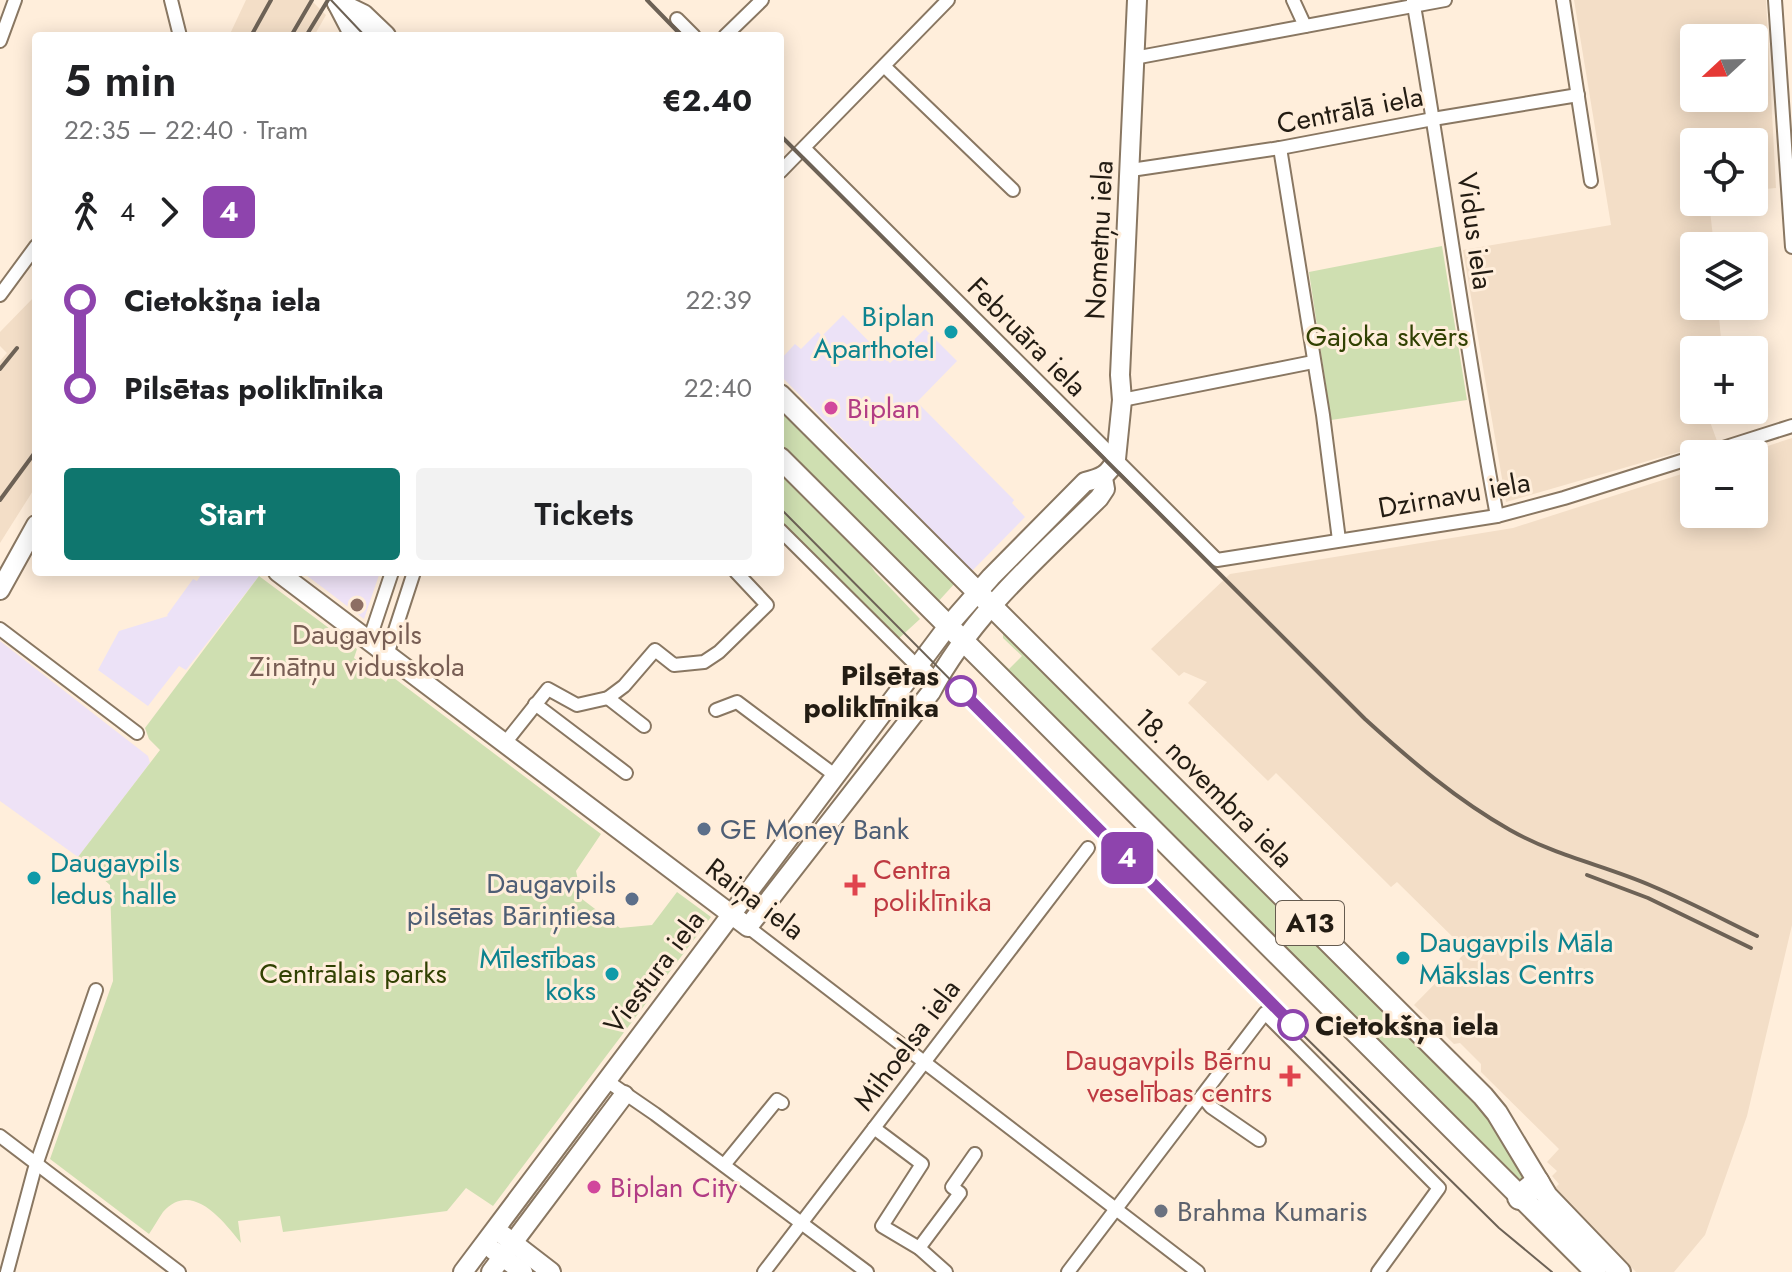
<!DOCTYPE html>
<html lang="en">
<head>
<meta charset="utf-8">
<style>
	:root { --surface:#fff; --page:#f2f2f2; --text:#202124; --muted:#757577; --accent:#0f766e }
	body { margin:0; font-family:Jost,sans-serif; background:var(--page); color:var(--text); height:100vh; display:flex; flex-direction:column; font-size:30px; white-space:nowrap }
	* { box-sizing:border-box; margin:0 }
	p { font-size:26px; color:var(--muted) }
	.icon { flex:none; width:44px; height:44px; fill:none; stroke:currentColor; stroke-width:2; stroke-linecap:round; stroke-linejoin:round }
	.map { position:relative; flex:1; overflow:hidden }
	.panel { position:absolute; left:32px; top:32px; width:752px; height:544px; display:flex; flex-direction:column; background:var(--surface); border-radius:8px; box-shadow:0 4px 20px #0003 }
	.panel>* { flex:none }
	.badge { padding:0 16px; border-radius:12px; font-size:28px; line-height:52px }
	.needle { width:52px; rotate:248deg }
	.controls { position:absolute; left:1680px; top:24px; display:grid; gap:16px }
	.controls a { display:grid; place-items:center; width:88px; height:88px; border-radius:8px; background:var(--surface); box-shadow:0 4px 20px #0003; font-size:40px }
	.map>.badge { position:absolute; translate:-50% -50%; box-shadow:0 0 0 4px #fff }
	.legs { display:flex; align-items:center; gap:12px; height:88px; padding:0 32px; font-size:26px }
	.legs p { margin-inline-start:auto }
	.summary { display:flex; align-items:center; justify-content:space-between; height:136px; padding:0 32px }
	h1 { font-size:44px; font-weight:600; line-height:60px }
	.cta { display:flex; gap:16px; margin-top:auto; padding:16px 32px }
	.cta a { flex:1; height:92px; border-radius:8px; background:var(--accent); color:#fff; font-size:32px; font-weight:600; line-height:92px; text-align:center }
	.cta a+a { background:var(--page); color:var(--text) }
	ul { padding:0 32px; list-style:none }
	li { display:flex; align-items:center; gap:28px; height:88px; font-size:30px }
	li i { display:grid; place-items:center; width:12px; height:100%; margin:0 10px; background:currentColor }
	li i::after { content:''; width:20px; height:20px; margin:-10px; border:6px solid; border-radius:50%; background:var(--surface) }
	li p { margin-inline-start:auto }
	li:first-child i { background:linear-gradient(#0000 50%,currentColor 0) }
	li:last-child i { background:linear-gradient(currentColor 50%,#0000 0) }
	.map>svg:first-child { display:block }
	.commercial { fill:#ece2f7 }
	.built { fill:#f3dec7; fill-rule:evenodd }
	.education { fill:#eee2f6 }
	.green { fill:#cfdfb1 }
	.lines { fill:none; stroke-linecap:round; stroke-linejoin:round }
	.street-casing { stroke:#897762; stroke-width:16 }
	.secondary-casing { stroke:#897762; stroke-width:22 }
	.primary-casing { stroke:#897762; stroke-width:24 }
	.highway-casing { stroke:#897762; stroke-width:28 }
	.street { stroke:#fff; stroke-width:12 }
	.secondary { stroke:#fff; stroke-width:18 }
	.primary { stroke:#fff; stroke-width:20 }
	.highway { stroke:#fff; stroke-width:24 }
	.tram { stroke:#6d6256; stroke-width:2 }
	.rail { stroke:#6d6256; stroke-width:4 }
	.line-1-casing { stroke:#fff; stroke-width:18 }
	.line-1 { stroke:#8e44ad; stroke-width:12 }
	.culture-dot { fill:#0f9aa8; stroke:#ffeedb; stroke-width:3 }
	.hotel-dot { fill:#d1479c; stroke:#ffeedb; stroke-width:3 }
	.education-dot { fill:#8d6e63; stroke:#ffeedb; stroke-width:3 }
	.stop-1-dot { fill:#fff; stroke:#8e44ad; stroke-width:4 }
	.service-dot { fill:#5c6f8a; stroke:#ffeedb; stroke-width:3 }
	.health-dot { fill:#e0444e; stroke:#ffeedb; stroke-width:3 }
	.worship-dot { fill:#6b7280; stroke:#ffeedb; stroke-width:3 }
	.labels { text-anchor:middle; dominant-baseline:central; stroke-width:6; stroke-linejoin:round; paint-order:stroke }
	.shield { fill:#ffeedb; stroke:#655b4f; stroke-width:2 }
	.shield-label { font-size:26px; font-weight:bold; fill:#231c13 }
	.street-label { font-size:28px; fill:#231c13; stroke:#ffeedb }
	.culture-label { font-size:28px; fill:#0d838f; stroke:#ffeedb; text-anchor:end }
	.park-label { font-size:28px; fill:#314102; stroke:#ffeedb }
	.hotel-label { font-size:28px; fill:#b23c85; stroke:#ffeedb; text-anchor:start }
	.education-label { font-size:28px; fill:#785e54; stroke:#ffeedb }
	.stop-label { font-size:28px; font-weight:bold; fill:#231c13; stroke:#ffeedb; text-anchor:end }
	.service-label { font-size:28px; fill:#4e5e75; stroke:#ffeedb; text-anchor:start }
	.health-label { font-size:28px; fill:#be3a42; stroke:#ffeedb; text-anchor:start }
	.worship-label { font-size:28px; fill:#5b616d; stroke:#ffeedb; text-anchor:start }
</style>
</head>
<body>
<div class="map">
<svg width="1792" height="1272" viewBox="0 0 1792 1272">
	<rect width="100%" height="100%" fill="#ffeedb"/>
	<g class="commercial">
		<polygon points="843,315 890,363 925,329 957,361 917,402 1014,500 1012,503 1025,517 972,571 780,375 780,360 795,344 801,349 818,332 822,336"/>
		<polygon points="203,572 254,572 259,576 186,670 179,666 148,706 98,670 119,631 168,616 167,615 193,579 197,581"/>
	</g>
	<g class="built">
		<polygon points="246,0 311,0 326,15 314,36 229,36"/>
		<path d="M1574 0H1766L1776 188 1754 190V142H1694V202H1709L1714 246H1694V306H1718L1722 350H1694V410H1729L1722 417 1709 419 1717 441 1506 502 1463 250 1611 225ZM1754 38V98H1694V38Z"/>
		<polygon points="36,295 36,486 0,543 0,361 7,353 0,346 0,332"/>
		<polygon points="1792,438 1792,925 1747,1116 1705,1235 1674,1272 1636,1272 1554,1189 1559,1184 1552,1176 1557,1171 1547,1162 1559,1149 1481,1072 1481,1064 1460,1043 1454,1044 1414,1005 1467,951 1397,882 1391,887 1276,773 1268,781 1188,703 1207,682 1184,672 1179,676 1151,649 1230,574 1513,528 1694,470 1694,514 1754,514 1754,454 1743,454"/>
	</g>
	<g class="education">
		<polygon points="302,572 380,572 364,619 326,590"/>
		<polygon points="0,641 148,756 150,763 78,857 0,801"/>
	</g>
	<g class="green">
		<polygon points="1442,246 1467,400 1331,420 1309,272"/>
		<polygon points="780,407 956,582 936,604 780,447"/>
		<polygon points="780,469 857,546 875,572 920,619 897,640 780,522"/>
		<path d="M259 576 357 649 354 658 386 682 390 675 601 834 576 871 582 899 620 928 652 925 677 892 711 917 493 1206 466 1188 447 1211 283 1232 280 1216 238 1221 241 1243C224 1222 192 1179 163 1212 158 1219 154 1227 149 1234L50 1159 113 981 110 885 78 857 160 750 149 739 145 728Z"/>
		<polygon points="1003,629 1468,1091 1493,1122 1523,1179 1521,1184 988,654 992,653 1009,669 1022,656 1003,638"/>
	</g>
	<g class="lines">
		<defs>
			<g id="street">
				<polyline points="171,0 180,36"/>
				<polyline points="1293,0 1305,26"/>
				<path d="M1413 0C1443 172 1465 345 1497 516"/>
				<polyline points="1563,0 1591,181"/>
				<polyline points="1775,0 1792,247"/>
				<polyline points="677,19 694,36"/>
				<polyline points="725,36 762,0"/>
				<polyline points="0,41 15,0"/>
				<polyline points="1134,58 1445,0"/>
				<polyline points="884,66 1013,190"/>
				<polyline points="804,148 1217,560 1497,516 1564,498 1694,457"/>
				<polyline points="1280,148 1323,415 1339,540"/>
				<polyline points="1131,170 1280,148 1433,119 1578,95"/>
				<polyline points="780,172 948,0"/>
				<polyline points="0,295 36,246"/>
				<polyline points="1122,400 1313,362"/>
				<polyline points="1704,454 1792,426"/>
				<polyline points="780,530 917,666 924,668 937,681"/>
				<polyline points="0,629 137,733"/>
				<polyline points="369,641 392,572"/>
				<polyline points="387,655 414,572"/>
				<polyline points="608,698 644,726"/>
				<polyline points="535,704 626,773"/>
				<polyline points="716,710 737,702 836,776"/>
				<polyline points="505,743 548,689 577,705 608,698 624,686 655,650 674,665 704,662 719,652 767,605 736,572"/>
				<polyline points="748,927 1198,1272"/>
				<polyline points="607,1081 655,1114 867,1272"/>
				<polyline points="1202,1096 1211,1107 1259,1140"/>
				<polyline points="874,1128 922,1164 882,1226 919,1248 946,1272"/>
				<polyline points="0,1136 179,1272"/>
				<polyline points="724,1165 777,1100 782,1103"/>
				<polyline points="919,1248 960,1193 952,1187 975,1154"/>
				<polyline points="7,1272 34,1171 96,990"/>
				<polyline points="764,1272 1088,848"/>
				<polyline points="1068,1272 1265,1013 1439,1188 1378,1272"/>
			</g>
			<g id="secondary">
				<path d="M278 572 748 927 931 692C971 616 1038 558 1099 498L1105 489 1103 478"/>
				<polyline points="0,590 36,525"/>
				<polyline points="503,1235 551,1272"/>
				<polyline points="493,1250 523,1272"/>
				<path d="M463 1272 948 626 991 577 1085 482C1101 478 1109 475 1116 459L1122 400 1120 375 1137 0"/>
				<polyline points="491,1272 624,1095"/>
			</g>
			<g id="primary">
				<polyline points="338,3 363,15 385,36"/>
				<polyline points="338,3 351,28 360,36"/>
				<polyline points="780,395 1483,1096 1497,1113 1547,1196 1620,1272"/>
				<polyline points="780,458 1596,1272"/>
			</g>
			<polyline id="highway" points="1520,1197 1537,1183"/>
		</defs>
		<use href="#street" class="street-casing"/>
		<use href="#secondary" class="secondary-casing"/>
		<use href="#primary" class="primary-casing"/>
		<use href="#highway" class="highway-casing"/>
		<use href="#street" class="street"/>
		<use href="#secondary" class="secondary"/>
		<use href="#primary" class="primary"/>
		<use href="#highway" class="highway"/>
		<g class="tram">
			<polyline points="331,0 365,36"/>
			<polyline points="780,508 1293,1025 1499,1228 1552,1272"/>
		</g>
		<g class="rail">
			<polyline points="647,0 682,36"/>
			<polyline points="251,36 271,0"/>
			<polyline points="291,36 312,0"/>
			<polyline points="306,36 328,0"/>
			<path d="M780 135 1365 719C1410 760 1457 800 1510 830 1558 857 1604 865 1652 886 1688 901 1722 919 1757 936"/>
			<polyline points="0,369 17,348"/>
			<polyline points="0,500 36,451"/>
			<polyline points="1587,875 1648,898 1751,948"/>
		</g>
	</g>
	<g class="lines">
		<defs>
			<polyline id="line-1" points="961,691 1293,1025"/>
		</defs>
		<use href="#line-1" class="line-1-casing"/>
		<use href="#line-1" class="line-1"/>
	</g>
	<g class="culture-dot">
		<circle cx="951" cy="332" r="8"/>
		<circle cx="34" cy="878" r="8"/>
		<circle cx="1403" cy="958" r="8"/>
		<circle cx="612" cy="974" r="8"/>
	</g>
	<g class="hotel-dot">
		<circle cx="831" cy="408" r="8"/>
		<circle cx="594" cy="1187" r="8"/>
	</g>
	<circle class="education-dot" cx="357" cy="605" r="8"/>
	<g class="stop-1-dot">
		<circle cx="961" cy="691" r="14"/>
		<circle cx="1293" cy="1025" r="14"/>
	</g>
	<g class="service-dot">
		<circle cx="704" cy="829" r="8"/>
		<circle cx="632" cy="899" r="8"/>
	</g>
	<g class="health-dot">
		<path d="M851 873h8v8h8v8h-8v8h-8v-8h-8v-8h8z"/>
		<path d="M1286 1064h8v8h8v8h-8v8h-8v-8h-8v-8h8z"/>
	</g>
	<circle class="worship-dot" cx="1161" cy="1211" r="8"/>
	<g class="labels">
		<rect class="shield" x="1276" y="901" width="68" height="44" rx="6"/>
		<g class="shield-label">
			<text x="1310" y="923">A13</text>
		</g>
		<g class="street-label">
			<text transform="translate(1350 110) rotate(-11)">Centrālā iela</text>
			<text transform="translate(1475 231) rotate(82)">Vidus iela</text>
			<text transform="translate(1099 240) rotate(-87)">Nometņu iela</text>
			<text transform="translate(1027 337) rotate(45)">Februāra iela</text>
			<text transform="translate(1454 495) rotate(-10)">Dzirnavu iela</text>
			<text transform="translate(1214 788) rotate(45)">18. novembra iela</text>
			<text transform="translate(755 899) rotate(37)">Raiņa iela</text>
			<text transform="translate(654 972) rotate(-53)">Viestura iela</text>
			<text transform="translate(907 1045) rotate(-53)">Mihoelsa iela</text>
		</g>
		<g class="culture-label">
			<text x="935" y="316">Biplan<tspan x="935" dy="32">Aparthotel</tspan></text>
			<text x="50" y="862" text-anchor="start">Daugavpils<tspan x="50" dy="32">ledus halle</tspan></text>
			<text x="1419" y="942" text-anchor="start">Daugavpils Māla<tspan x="1419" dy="32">Mākslas Centrs</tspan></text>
			<text x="596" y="958">Mīlestības<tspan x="596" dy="32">koks</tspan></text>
		</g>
		<g class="park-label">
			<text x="1387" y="336">Gajoka skvērs</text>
			<text x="353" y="973">Centrālais parks</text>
		</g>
		<g class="hotel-label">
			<text x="847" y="408">Biplan</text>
			<text x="610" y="1187">Biplan City</text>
		</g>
		<g class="education-label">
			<text x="357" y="634">Daugavpils<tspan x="357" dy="32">Zinātņu vidusskola</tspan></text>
		</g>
		<g class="stop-label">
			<text x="939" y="675">Pilsētas<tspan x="939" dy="32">poliklīnika</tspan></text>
			<text x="1315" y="1025" text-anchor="start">Cietokšņa iela</text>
		</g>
		<g class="service-label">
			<text x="720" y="829">GE Money Bank</text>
			<text x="616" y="883" text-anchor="end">Daugavpils<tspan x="616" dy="32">pilsētas Bāriņtiesa</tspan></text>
		</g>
		<g class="health-label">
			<text x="873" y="869">Centra<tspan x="873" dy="32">poliklīnika</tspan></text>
			<text x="1272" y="1060" text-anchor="end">Daugavpils Bērnu<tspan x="1272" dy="32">veselības centrs</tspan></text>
		</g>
		<g class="worship-label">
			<text x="1177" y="1211">Brahma Kumaris</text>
		</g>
	</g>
</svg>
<div class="controls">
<a><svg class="needle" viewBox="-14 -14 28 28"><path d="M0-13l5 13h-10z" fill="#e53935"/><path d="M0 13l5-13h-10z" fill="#757577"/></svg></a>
<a><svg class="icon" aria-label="locate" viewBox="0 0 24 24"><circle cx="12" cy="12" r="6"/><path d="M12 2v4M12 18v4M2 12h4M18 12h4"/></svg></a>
<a><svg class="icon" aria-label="layers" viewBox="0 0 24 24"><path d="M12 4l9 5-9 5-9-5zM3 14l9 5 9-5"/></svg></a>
<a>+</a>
<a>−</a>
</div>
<b class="badge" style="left:1127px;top:858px;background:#8e44ad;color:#fff">4</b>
<section class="panel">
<div class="summary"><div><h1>5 min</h1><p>22:35 – 22:40 · Tram</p></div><b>€2.40</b></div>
<div class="legs"><svg class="icon" aria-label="walk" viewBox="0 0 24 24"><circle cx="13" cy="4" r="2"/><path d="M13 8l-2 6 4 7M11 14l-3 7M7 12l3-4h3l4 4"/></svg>4<svg class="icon" aria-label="forward" viewBox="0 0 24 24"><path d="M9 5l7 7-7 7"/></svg><b class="badge" style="background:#8e44ad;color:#fff">4</b></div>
<ul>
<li><i style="color:#8e44ad"></i><b>Cietokšņa iela</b><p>22:39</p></li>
<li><i style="color:#8e44ad"></i><b>Pilsētas poliklīnika</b><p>22:40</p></li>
</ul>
<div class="cta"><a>Start</a><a>Tickets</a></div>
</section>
</div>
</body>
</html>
